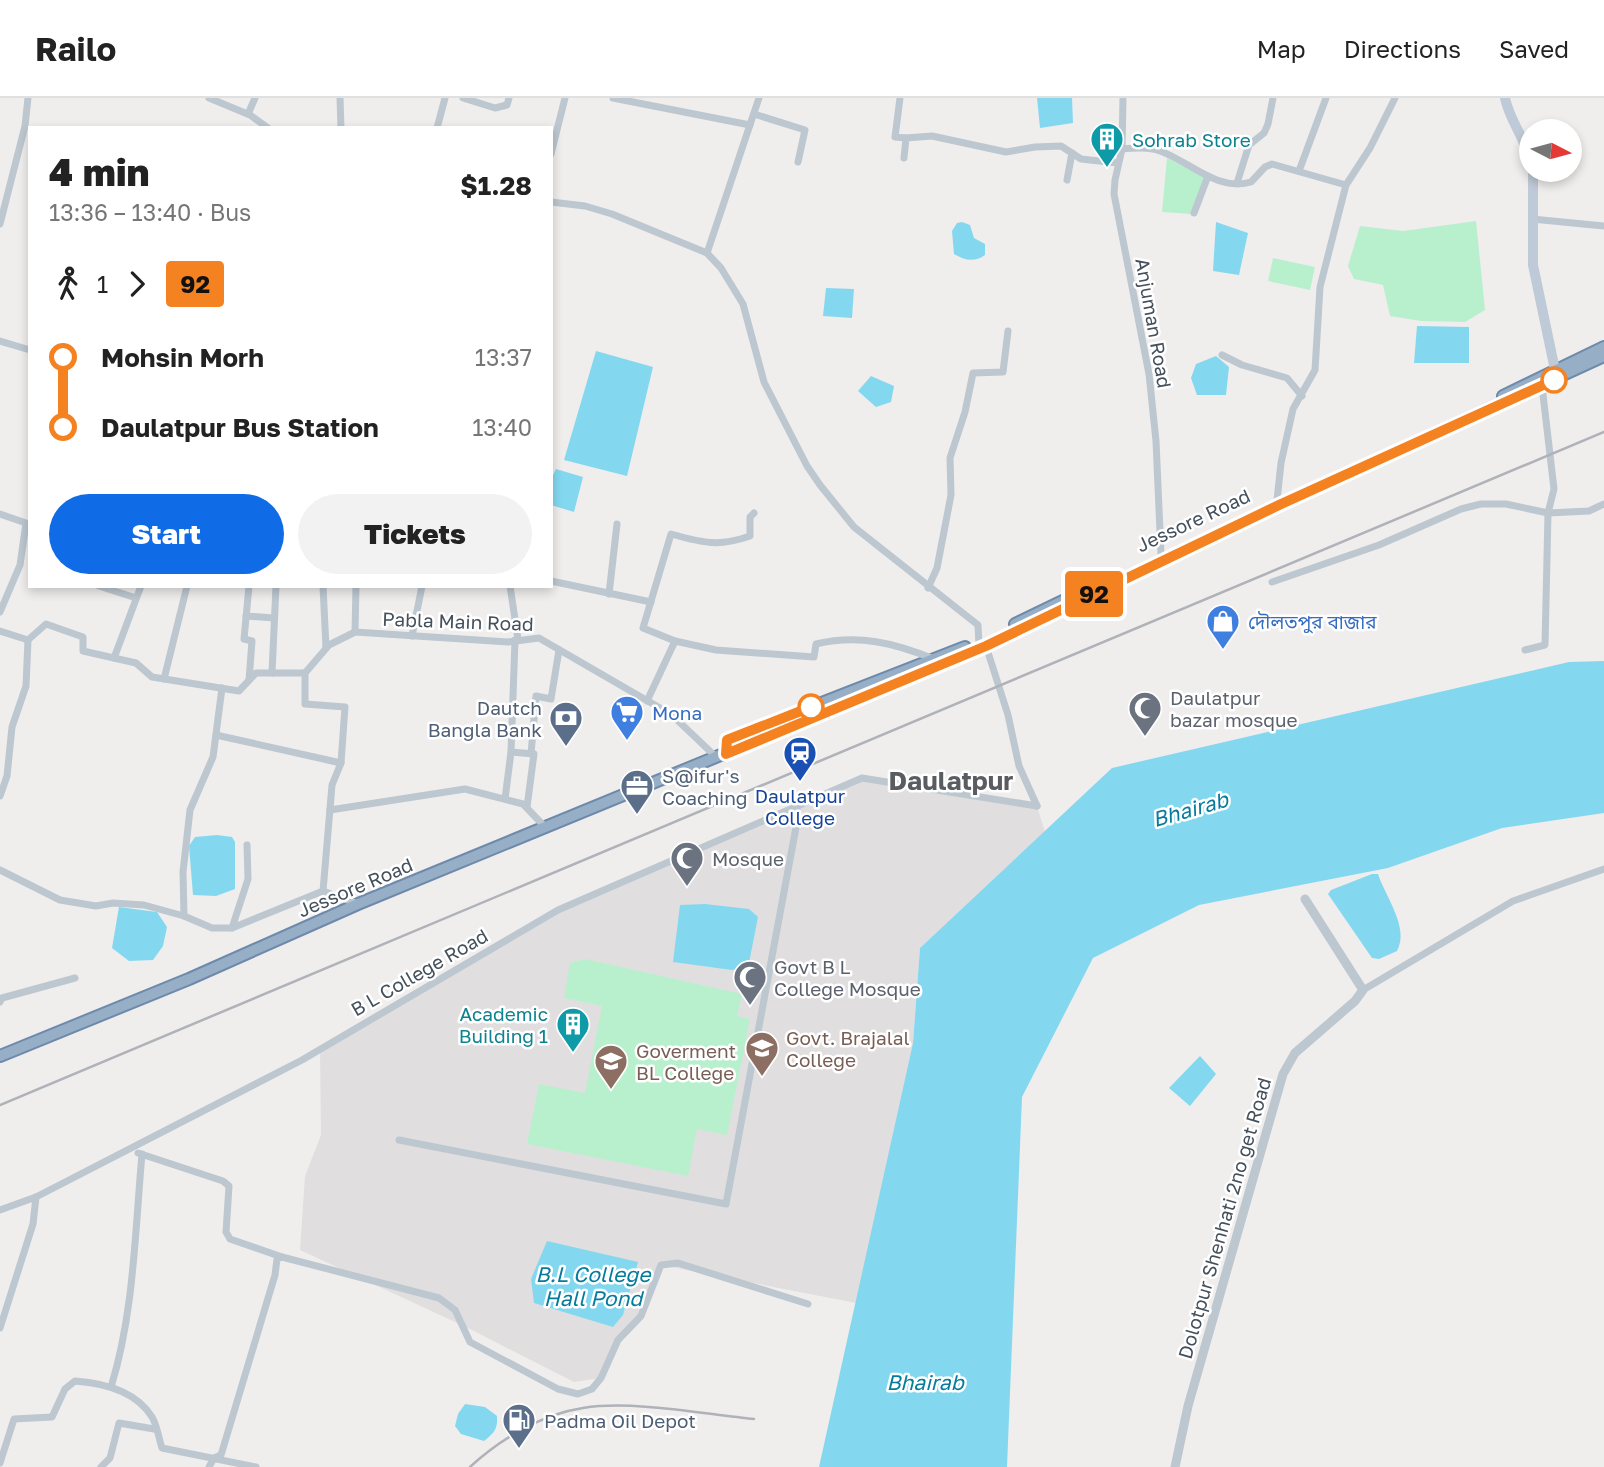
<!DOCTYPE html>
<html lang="en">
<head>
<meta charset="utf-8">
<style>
	:root { --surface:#fff; --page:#f2f2f2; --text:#222; --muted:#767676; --line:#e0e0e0; --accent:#106be6 }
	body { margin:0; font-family:"Golos Text","Noto Sans Bengali",sans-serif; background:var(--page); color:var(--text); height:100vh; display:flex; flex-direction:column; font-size:26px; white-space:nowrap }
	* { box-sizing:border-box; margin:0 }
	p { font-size:23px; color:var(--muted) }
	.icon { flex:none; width:38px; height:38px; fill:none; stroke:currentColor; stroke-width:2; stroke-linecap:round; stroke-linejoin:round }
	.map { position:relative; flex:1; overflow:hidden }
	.details { position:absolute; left:28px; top:28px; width:525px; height:462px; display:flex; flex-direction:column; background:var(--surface); border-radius:0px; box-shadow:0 4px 10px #0003 }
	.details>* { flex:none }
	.badge { padding:0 14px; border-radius:5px; font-size:24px; line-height:46px }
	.needle { width:46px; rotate:96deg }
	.controls { position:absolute; left:1519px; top:21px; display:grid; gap:14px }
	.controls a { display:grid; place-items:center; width:63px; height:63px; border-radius:50%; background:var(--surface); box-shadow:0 4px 10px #0003; font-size:35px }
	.map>.badge { position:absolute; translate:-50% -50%; box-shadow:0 0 0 4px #fff }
	.legs { display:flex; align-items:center; gap:10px; height:77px; padding:0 21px; font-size:23px }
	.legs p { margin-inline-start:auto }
	.head { display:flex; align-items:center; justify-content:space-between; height:119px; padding:0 21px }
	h1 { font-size:38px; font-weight:800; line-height:52px }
	.cta { display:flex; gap:14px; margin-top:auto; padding:14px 21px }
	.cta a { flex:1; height:80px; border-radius:42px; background:var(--accent); color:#fff; font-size:28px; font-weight:800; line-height:80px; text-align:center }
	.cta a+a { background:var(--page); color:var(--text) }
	ul { padding:0 21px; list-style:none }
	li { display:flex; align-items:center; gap:24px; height:70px; font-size:26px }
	li i { display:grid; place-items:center; width:10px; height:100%; margin:0 9px; background:currentColor }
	li i::after { content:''; width:18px; height:18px; margin:-9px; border:5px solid; border-radius:50%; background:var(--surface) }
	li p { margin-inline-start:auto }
	li:first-child i { background:linear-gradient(#0000 50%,currentColor 0) }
	li:last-child i { background:linear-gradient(currentColor 50%,#0000 0) }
	header { display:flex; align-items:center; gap:42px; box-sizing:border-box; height:98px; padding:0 35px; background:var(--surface); border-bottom:2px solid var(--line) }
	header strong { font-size:33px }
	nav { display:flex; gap:38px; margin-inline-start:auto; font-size:24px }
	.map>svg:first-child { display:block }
	.education { fill:#e1dedf }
	.green { fill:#b8f0ce }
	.water { fill:#83d8f0 }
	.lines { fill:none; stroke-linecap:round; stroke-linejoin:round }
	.trunk-casing { stroke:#6d8aaa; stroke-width:14 }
	.minor { stroke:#bcc7d0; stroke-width:7 }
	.tertiary { stroke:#bcc7d0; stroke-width:9 }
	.secondary { stroke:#becad7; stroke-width:10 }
	.trunk { stroke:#96aec6; stroke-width:10 }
	.rail { stroke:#afb2b8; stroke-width:2.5 }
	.line-1-casing { stroke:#fff; stroke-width:16 }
	.line-1 { stroke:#f58220; stroke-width:10 }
	.stop-1-dot { fill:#fff; stroke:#f58220; stroke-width:3.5 }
	.labels { text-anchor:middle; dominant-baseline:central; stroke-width:5; stroke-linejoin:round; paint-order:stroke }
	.culture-label { font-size:19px; fill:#0d838f; stroke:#fff; text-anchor:start }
	.street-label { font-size:19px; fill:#44505b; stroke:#fff }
	.shop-label { font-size:19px; fill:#366cbe; stroke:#fff; text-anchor:start }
	.worship-label { font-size:19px; fill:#5b616d; stroke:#fff; text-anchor:start }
	.service-label { font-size:19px; fill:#4e5e75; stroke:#fff; text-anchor:start }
	.transit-label { font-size:19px; fill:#164399; stroke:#fff }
	.education-label { font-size:19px; fill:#785e54; stroke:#fff; text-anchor:start }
	.water-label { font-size:21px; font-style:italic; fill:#067c9d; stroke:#fff }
	.district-label { font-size:26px; font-weight:bold; fill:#595d62; stroke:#fff }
</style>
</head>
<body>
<header>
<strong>Railo</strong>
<nav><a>Map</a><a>Directions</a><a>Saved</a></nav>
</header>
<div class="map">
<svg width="1604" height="1369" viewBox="0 0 1604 1369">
	<rect width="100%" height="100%" fill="#f0eded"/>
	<polygon class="education" points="862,680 1037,708 1045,734 920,850 913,945 856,1205 661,1167 641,1218 618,1242 601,1280 574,1284 468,1230 300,1152 305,1078 321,1037 320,949 539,823"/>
	<g class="green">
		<polygon points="1167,60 1206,80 1192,116 1162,114"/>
		<polygon points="1476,123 1485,212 1465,224 1421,223 1390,218 1383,187 1354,181 1348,168 1360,128 1403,133"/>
		<polygon points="1273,160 1315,169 1310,192 1268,183"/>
		<polygon points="585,861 742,896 737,918 750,921 727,1037 697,1031 688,1078 527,1046 539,986 585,995 602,908 564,900 570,865"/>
	</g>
	<g class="water">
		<polygon points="1037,0 1072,0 1073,25 1040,30"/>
		<path d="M962 124 970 127 974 140 985 146V157C974 165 964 162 954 156L952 133 957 125Z"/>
		<polygon points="1216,124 1248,135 1239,177 1213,173"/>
		<polygon points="826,190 854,191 852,220 823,218"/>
		<polygon points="1417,228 1469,229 1469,265 1414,265"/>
		<polygon points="596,253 653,269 627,378 564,362"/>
		<polygon points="1216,258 1229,269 1226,297 1197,297 1191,280 1196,266"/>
		<polygon points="871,278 894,288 891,304 876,309 858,293"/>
		<polygon points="556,371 583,379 574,414 551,407 551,381"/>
		<polygon points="1604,563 1604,715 1502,730 1388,770 1199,807 1093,860 1022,999 1007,1369 819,1369 913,945 920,850 1112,670 1569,564"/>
		<polygon points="217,737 232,739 235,744 235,791 216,798 193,797 189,748 195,739"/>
		<path d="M1372 776H1378C1385 798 1410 830 1397 853L1379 861 1372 860 1328 796 1331 792Z"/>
		<polygon points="705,806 749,811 758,819 748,870 732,872 673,864 680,807"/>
		<polygon points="119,809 157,814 167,829 163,848 153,862 129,863 112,850"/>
		<polygon points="1200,958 1216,976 1190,1008 1169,990"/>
		<polygon points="547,1143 638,1164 623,1217 613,1229 534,1205 531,1181"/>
		<path d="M465 1306 485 1309 497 1318C498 1331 494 1335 484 1343L461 1336 455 1328 458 1316Z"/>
	</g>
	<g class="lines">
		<defs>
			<g id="trunk">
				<polyline points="1503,298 1604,249"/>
				<polyline points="1015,526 1104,483"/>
				<polyline points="726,657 727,642 965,549"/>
				<polyline points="0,958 189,881 358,806 986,548 1279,407 1604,258"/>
			</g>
		</defs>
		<use href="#trunk" class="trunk-casing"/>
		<g class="minor">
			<polyline points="209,0 250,17 268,30"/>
			<polyline points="340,0 341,30"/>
			<polyline points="463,0 495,10 507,7 509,0"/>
			<polyline points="613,0 750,27"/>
			<polyline points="900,0 895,39 906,40"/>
			<polyline points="1123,0 1122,51 1115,82 1114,96 1149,276 1156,343 1161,456"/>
			<polyline points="248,16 255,0"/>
			<polyline points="754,16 805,32 798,64"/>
			<polyline points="437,30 445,0"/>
			<path d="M1122 51C1135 50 1148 49 1160 53 1189 63 1217 94 1251 84L1265 69 1272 66 1346 87"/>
			<polyline points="551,56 565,0"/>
			<polyline points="904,60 906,40 932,38 1006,54 1035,49 1061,48 1081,61 1118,65"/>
			<polyline points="1299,73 1326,0"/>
			<polyline points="1067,82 1072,55"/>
			<polyline points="1237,85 1249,47 1264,35 1268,26 1273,0"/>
			<polyline points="551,104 585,108 612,116 707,155 721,170 743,206 764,284 807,368 820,387 854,429 978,527 979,547 986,548 1008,617 1019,668 1037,708"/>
			<polyline points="1194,115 1208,78"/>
			<polyline points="1532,121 1604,128"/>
			<polyline points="0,126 25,28 28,0"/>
			<polyline points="707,155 759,0"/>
			<polyline points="0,243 30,252"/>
			<polyline points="1222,257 1242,267 1287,280 1302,298"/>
			<polyline points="1277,402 1281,365 1293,311 1315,272 1320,189 1346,87 1370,50 1395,0"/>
			<polyline points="0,416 26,425 20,467 0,514"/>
			<polyline points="551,483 651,504"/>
			<polyline points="1272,484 1379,447 1461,411 1481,406 1506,406 1548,415 1589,413 1604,406"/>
			<polyline points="99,488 136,500"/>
			<polyline points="323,488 326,550"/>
			<polyline points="510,488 518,541"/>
			<polyline points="928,490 937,470 951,397 950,360 965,314 973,275 1003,274 1008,233"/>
			<polyline points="609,496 617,426"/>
			<polyline points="246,518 274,520"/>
			<polyline points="0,533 28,542"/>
			<polyline points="355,534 356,488"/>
			<polyline points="412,538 422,488"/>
			<polyline points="28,542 46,526 83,539 83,553 136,565 152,579 239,593 256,575 305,575"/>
			<path d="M675 543 716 552 814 559 816 546C859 536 894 545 934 561"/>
			<polyline points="1525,552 1545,547 1548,415 1554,391 1542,288"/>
			<polyline points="114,560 141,488"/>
			<polyline points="272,575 276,488"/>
			<polyline points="305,575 329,547 355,534 508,544 539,540 672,617 715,658"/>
			<polyline points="305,575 305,606 345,609 341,665 332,687 323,793"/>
			<polyline points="164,581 187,488"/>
			<polyline points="249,582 252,543 244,541 249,488"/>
			<path d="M647 603 675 543 643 530 671 436C703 445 719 449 750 438V419L754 415"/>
			<polyline points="216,637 341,665"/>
			<polyline points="511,654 534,656 527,709"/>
			<polyline points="531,656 536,598 551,601 559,552"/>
			<polyline points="0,698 7,678 12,629 26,588 28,542"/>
			<polyline points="505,701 511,654 515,542"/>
			<polyline points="330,712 465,691 523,706 545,729"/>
			<polyline points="0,772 60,802 96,808 113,805 144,807 184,818 212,830 232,830 323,793 358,806"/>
			<polyline points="184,818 183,774 190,712 213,659 222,590"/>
			<polyline points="232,830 248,781 247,747"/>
			<polyline points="1363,892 1513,803 1604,771"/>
			<polyline points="0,904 2,900 75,880"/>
			<polyline points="399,1042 726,1106 797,724 797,710"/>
			<polyline points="138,1055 223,1083 229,1088 226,1134 230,1141 282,1159"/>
			<polyline points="0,1112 36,1099 302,962 558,812 862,680 1037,708"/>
			<polyline points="0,1230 33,1126 36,1099"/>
			<path d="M111 1289C134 1215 135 1133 142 1056"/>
			<path d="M0 1365 14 1321 52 1319 65 1291 75 1283C103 1285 136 1293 152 1319 157 1327 159 1341 162 1350L256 1369"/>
			<polyline points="101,1369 110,1360 119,1325 154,1331"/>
			<polyline points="209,1369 214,1360 221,1357 275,1177 277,1161 282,1159 439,1200 455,1212 470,1244 558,1291 578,1296 592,1291 601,1280 618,1242 641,1218 661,1167 678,1165 808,1206"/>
		</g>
		<polyline class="tertiary" points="1175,1369 1188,1308 1283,976 1295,955 1355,903 1363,892 1305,801"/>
		<g class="secondary">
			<path d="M1505 0C1510 24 1525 39 1531 65"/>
			<polyline points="1533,72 1533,167 1555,272"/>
		</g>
		<use href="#trunk" class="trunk"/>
		<g class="rail">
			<polyline points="0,1007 1604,334"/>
			<path d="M470 1369C500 1341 542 1316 583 1310 633 1302 703 1316 754 1321"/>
		</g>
	</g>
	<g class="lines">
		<defs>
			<polyline id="line-1" points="811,609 727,642 726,656 986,548 1279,407 1554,282"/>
		</defs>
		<use href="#line-1" class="line-1-casing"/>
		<use href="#line-1" class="line-1"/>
	</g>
	<defs>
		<symbol id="building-pin" viewBox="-11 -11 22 30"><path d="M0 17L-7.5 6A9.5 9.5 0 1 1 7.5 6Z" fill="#0f9aa8" stroke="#fff"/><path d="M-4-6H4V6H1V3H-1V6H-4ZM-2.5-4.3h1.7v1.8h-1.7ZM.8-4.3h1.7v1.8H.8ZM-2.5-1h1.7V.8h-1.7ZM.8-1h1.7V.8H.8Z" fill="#fff"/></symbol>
		<symbol id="shop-pin" viewBox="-11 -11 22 30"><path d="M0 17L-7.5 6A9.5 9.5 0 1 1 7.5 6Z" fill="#3f7fe0" stroke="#fff"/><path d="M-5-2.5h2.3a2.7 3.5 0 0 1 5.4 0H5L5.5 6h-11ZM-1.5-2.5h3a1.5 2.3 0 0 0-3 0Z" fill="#fff"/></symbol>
		<symbol id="mosque-pin" viewBox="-11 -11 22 30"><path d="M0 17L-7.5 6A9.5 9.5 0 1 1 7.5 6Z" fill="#6b7280" stroke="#fff"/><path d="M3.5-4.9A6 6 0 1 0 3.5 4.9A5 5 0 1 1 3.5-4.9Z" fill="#fff"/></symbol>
		<symbol id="supermarket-pin" viewBox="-11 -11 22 30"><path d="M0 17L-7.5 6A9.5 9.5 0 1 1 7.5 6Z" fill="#3f7fe0" stroke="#fff"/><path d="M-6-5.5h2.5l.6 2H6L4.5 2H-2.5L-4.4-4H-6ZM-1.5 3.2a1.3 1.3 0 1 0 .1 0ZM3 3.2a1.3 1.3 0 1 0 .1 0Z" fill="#fff"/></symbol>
		<symbol id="bank-pin" viewBox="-11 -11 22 30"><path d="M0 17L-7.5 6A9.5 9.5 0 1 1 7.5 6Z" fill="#5c6f8a" stroke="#fff"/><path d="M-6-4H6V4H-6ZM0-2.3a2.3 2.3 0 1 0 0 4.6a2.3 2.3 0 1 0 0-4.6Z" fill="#fff"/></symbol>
		<symbol id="station-pin" viewBox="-11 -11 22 30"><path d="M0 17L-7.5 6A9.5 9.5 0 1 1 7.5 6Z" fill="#1a4fb4" stroke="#fff"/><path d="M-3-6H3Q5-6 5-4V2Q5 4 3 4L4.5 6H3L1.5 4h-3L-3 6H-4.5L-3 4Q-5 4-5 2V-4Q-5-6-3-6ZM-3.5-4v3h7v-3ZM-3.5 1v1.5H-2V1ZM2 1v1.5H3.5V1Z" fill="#fff"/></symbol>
		<symbol id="office-pin" viewBox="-11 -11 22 30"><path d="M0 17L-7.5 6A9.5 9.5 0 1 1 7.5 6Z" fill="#5c6f8a" stroke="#fff"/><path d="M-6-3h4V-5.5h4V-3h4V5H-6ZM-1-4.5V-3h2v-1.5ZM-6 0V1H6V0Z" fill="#fff"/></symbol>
		<symbol id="university-pin" viewBox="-11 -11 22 30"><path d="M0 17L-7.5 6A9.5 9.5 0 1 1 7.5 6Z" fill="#8d6e63" stroke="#fff"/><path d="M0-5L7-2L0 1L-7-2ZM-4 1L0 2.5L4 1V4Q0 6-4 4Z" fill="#fff"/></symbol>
		<symbol id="fuel-pin" viewBox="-11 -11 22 30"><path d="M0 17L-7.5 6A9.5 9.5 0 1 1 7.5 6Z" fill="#5c6f8a" stroke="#fff"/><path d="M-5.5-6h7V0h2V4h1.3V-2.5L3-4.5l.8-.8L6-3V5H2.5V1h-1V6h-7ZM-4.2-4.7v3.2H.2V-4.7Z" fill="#fff"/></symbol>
	</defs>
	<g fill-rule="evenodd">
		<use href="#building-pin" x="1088" y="22" width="38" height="52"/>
		<use href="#shop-pin" x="1204" y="504" width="38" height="52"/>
		<use href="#mosque-pin" x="1126" y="591" width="38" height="52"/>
		<use href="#supermarket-pin" x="608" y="595" width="38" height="52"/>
		<use href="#bank-pin" x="547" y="601" width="38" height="52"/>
		<use href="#station-pin" x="781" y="636" width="38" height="52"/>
		<use href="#office-pin" x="618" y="669" width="38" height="52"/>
		<use href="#mosque-pin" x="668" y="741" width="38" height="52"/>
		<use href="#mosque-pin" x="731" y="860" width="38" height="52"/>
		<use href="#building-pin" x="554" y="907" width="38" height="52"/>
		<use href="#university-pin" x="743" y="931" width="38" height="52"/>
		<use href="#university-pin" x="592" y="944" width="38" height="52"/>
		<use href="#fuel-pin" x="500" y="1303" width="38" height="52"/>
	</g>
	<g class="stop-1-dot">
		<circle cx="1554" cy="282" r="12"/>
		<circle cx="811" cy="609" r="12"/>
	</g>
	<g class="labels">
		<g class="culture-label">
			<text x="1132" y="41">Sohrab Store</text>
			<text x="548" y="915" text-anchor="end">Academic<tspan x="548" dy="22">Building 1</tspan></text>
		</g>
		<g class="street-label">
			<text transform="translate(1154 225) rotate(80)">Anjuman Road</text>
			<text transform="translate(1193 422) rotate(-25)">Jessore Road</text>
			<text transform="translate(458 523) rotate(2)">Pabla Main Road</text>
			<text transform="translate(355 789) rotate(-23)">Jessore Road</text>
			<text transform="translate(419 874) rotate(-30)">B L College Road</text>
			<text transform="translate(1224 1120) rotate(-74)">Dolotpur Shenhati 2no get Road</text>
		</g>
		<g class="shop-label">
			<text x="1248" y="523">দৌলতপুর বাজার</text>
			<text x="652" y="614">Mona</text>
		</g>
		<g class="worship-label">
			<text x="1170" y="599">Daulatpur<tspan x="1170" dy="22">bazar mosque</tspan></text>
			<text x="712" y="760">Mosque</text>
			<text x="774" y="868">Govt B L<tspan x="774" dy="22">College Mosque</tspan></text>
		</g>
		<g class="service-label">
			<text x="542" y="609" text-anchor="end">Dautch<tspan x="542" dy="22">Bangla Bank</tspan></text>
			<text x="662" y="677">S@ifur's<tspan x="662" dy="22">Coaching</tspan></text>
			<text x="544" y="1322">Padma Oil Depot</text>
		</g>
		<g class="transit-label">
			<text x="800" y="697">Daulatpur<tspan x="800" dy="22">College</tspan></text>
		</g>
		<g class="education-label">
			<text x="786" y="939">Govt. Brajalal<tspan x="786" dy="22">College</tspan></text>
			<text x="636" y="952">Goverment<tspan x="636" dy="22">BL College</tspan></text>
		</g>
		<g class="water-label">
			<text transform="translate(1190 711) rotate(-16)">Bhairab</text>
			<text x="593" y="1176">B.L College<tspan x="593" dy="24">Hall Pond</tspan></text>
			<text x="925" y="1284">Bhairab</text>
		</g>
		<g class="district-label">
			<text x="951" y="682">Daulatpur</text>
		</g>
	</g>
</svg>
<div class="controls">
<a><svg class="needle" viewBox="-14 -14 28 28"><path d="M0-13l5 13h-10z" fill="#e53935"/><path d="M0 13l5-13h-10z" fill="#767676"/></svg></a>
</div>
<b class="badge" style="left:1094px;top:496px;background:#f58220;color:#111">92</b>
<section class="details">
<div class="head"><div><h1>4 min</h1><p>13:36 – 13:40 · Bus</p></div><b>$1.28</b></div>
<div class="legs"><svg class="icon" aria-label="walk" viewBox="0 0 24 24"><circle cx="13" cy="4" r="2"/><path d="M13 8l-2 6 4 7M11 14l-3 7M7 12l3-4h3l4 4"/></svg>1<svg class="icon" aria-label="forward" viewBox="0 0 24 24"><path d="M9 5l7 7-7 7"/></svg><b class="badge" style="background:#f58220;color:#111">92</b></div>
<ul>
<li><i style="color:#f58220"></i><b>Mohsin Morh</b><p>13:37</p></li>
<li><i style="color:#f58220"></i><b>Daulatpur Bus Station</b><p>13:40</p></li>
</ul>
<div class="cta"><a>Start</a><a>Tickets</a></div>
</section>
</div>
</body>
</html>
